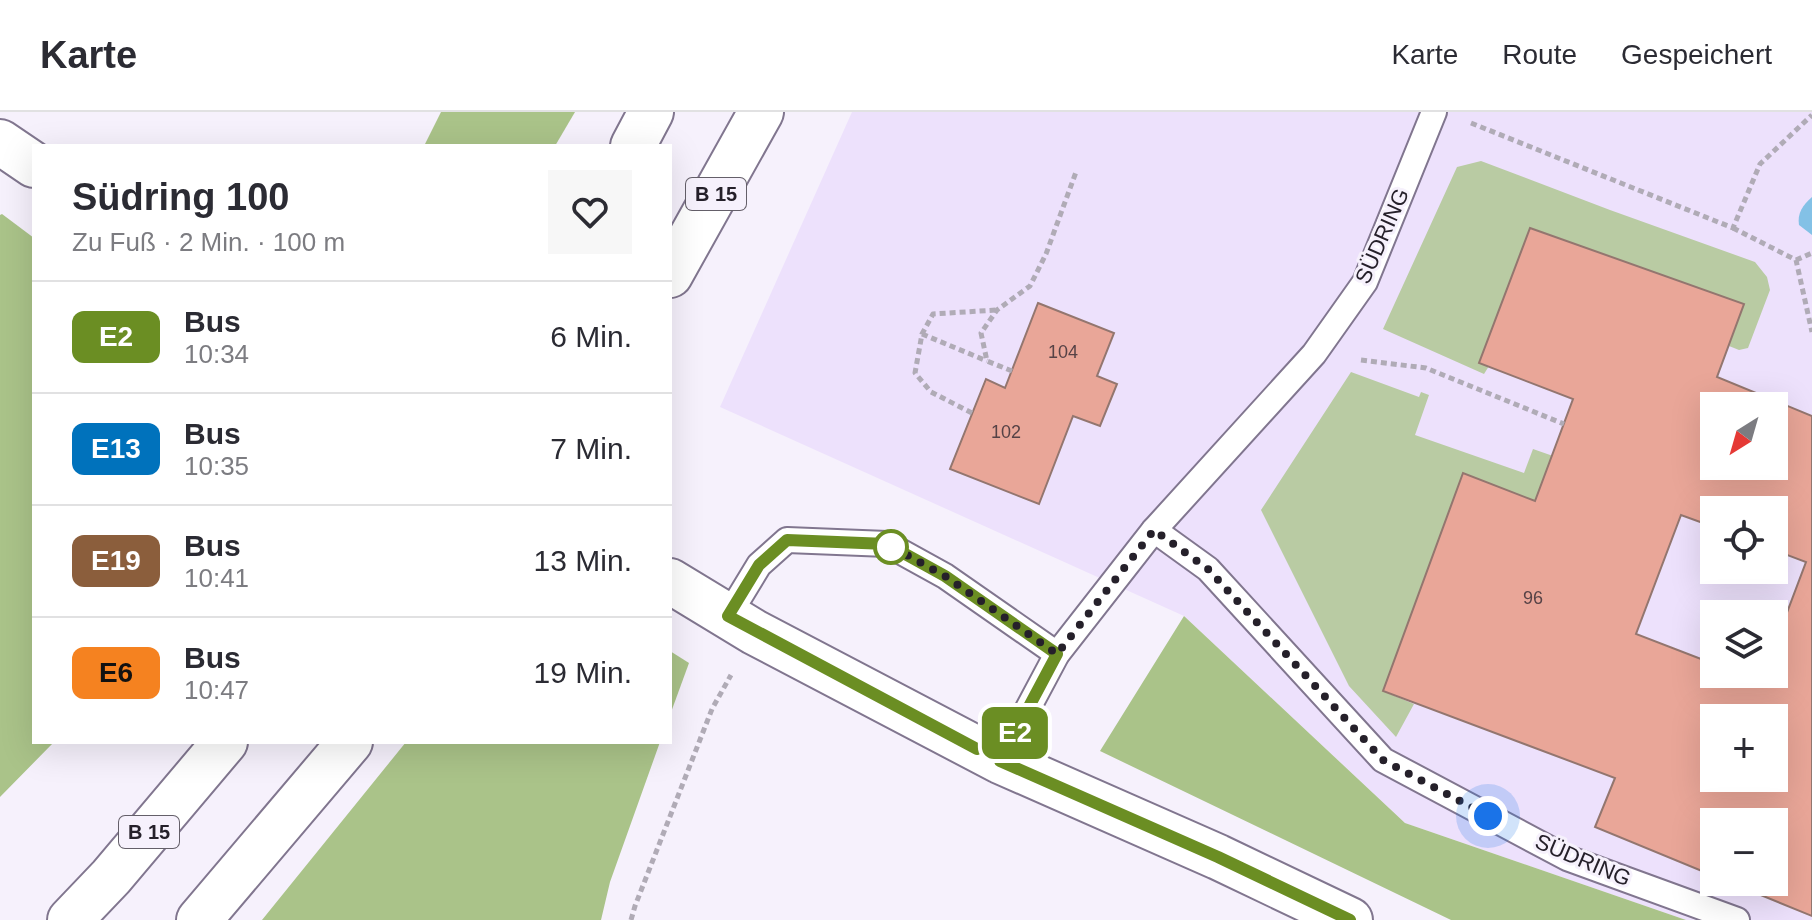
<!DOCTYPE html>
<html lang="de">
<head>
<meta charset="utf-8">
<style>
	:root { --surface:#fff; --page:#f7f7f7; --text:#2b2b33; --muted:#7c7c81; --line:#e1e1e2 }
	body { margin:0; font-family:Arial,sans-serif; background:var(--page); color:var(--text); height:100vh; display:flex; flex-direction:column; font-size:30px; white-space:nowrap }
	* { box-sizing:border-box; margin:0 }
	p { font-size:26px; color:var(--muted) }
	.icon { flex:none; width:44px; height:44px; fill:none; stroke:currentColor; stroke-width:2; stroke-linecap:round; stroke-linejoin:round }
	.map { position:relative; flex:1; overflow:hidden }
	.side { position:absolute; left:32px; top:32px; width:640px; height:600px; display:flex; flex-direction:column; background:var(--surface); border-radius:0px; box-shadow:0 8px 32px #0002 }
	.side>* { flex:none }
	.badge { padding:0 16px; border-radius:12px; font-size:28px; line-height:52px }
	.needle { width:52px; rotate:217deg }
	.buttons { position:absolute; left:1700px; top:280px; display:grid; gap:16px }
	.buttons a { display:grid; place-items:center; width:88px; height:88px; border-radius:0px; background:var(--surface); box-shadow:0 8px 32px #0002; font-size:40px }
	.you { position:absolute; width:40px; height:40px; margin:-20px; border:6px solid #fff; border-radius:50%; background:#1a73e8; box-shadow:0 0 0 12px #1a73e833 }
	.map>.badge { position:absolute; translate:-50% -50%; box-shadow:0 0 0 4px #fff }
	.round { display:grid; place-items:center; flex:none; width:84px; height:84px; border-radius:0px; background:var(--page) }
	.overview { display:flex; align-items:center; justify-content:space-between; height:136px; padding:0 40px }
	h1 { font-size:38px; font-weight:700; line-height:60px }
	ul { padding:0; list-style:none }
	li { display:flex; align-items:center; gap:24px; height:112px; padding:0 40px; border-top:2px solid var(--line) }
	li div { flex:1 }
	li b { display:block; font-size:30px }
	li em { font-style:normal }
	li .badge { min-width:88px; font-weight:700; text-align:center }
	header { display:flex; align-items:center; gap:48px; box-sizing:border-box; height:112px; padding:0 40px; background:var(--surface); border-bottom:2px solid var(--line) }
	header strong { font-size:38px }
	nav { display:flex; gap:44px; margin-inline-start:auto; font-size:28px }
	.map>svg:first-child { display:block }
	.built { fill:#ede1fc; fill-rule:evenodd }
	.green { fill:#b9cba3 }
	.forest { fill:#aac389 }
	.water { fill:#83c1e6 }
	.building { fill:#e9a698; stroke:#93766f; stroke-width:2; fill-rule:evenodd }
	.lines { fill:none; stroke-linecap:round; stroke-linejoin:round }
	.lane-casing { stroke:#81768f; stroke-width:28 }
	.secondary-casing { stroke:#81768f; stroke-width:48 }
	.highway-casing { stroke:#81768f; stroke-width:48 }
	.path { stroke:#b0abb6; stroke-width:5; stroke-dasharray:6 4; stroke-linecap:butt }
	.lane { stroke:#fff; stroke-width:24 }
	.secondary { stroke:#fff; stroke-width:44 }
	.highway { stroke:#fff; stroke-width:44 }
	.line-casing { stroke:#fff; stroke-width:18 }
	.line { stroke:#6b8e23; stroke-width:12 }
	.walk { stroke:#25202a; stroke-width:8; stroke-dasharray:0 14.4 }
	.stop-dot { fill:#fff; stroke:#6b8e23; stroke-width:4 }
	.labels { text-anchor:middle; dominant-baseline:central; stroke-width:6; stroke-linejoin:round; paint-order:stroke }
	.number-label { font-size:18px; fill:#564246 }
	.shield { fill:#f6f1fc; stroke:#645f69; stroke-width:2 }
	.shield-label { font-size:20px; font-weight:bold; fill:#25202a }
	.street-label { font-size:22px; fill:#25202a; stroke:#f6f1fc }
</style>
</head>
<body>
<header>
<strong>Karte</strong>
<nav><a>Karte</a><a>Route</a><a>Gespeichert</a></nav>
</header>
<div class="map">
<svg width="1812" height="808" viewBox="0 0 1812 808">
	<rect width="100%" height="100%" fill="#f6f1fc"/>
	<path class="built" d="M852 0H1812V808H1686L1405 711 1184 504 720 295ZM1714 294H1774V354H1714ZM1714 398H1774V458H1714ZM1714 502H1774V562H1714ZM1714 606H1774V666H1714ZM1714 710H1774V770H1714Z"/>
	<g class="green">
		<polygon points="1481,49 1610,98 1755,150 1767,165 1770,178 1748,236 1739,238 1729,234 1744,192 1531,116 1479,251 1489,254 1484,262 1383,217 1457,55"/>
		<polygon points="1351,260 1419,285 1421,280 1429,283 1415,323 1524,361 1533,337 1553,344 1535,389 1463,362 1383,579 1414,592 1396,625 1349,574 1261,398"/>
	</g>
	<g class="forest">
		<polygon points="441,0 575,0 555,34 424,34"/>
		<polygon points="2,102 34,126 34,630 54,630 0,685 0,103"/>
		<polygon points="1184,504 1405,711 1686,808 1451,808 1100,639"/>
		<polygon points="670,539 689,551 670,603"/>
		<polygon points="406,630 660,630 610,770 601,808 262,808"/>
	</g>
	<path class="water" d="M1812 85V123L1799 113C1797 101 1803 93 1812 85Z"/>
	<g class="building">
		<path d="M1530 116 1744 192 1717 265 1812 304V804L1729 770H1774V710H1714V764L1595 715 1615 666 1383 579 1463 361 1535 389 1573 287 1479 251ZM1714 294H1774V354H1714ZM1714 398H1774V438L1806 450 1774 535V562H1764L1761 570 1740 562H1714V552L1636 522 1681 403 1714 415ZM1714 606H1774V666H1714Z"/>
		<polygon points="1038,191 1114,221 1097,264 1117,272 1100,314 1073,304 1039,392 950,357 986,267 1005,276"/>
	</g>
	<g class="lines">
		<defs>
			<g id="lane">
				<polyline points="1154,418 1208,457 1383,648 1567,746 1737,808"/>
				<polyline points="728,504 759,453 787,428 887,432 945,464 1057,542"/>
				<polyline points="1000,649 1057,542 1154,418 1314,242 1365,170 1434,0"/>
			</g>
			<g id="secondary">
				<polyline points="0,30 34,53"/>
				<polyline points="670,469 754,520 1000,649 1218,745 1350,808"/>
			</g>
			<g id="highway">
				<polyline points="633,34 651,0"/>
				<polyline points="670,163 761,0"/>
				<polyline points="70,808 111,765 225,630"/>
				<polyline points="199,808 350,630"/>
			</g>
		</defs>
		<use href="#lane" class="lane-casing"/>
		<use href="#secondary" class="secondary-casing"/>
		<use href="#highway" class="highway-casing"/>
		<g class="path">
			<polyline points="1471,11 1733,116 1760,52 1812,3"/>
			<polyline points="1733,116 1796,148 1812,220"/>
			<polyline points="1796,148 1812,141"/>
			<polyline points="922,222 987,249"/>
			<polyline points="1361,248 1426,256 1564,312"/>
			<polyline points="1012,259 987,249 981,221 997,198 1030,174 1046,142 1076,60"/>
			<polyline points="972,301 931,280 915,261 922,222 933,202 996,198"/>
			<polyline points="631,808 635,794 712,597 731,563"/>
		</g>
		<use href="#lane" class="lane"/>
		<use href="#secondary" class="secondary"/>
		<use href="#highway" class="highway"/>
	</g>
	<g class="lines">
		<defs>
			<polyline id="line" points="977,637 728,504 759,453 787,428 887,432 945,464 1057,542 1000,649 1218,745 1350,808"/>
		</defs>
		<use href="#line" class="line-casing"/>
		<use href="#line" class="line"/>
		<polyline class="walk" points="891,435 887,432 945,464 1057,542 1154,418 1208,457 1383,648 1488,704"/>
	</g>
	<circle class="stop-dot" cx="891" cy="435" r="16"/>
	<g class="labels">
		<g class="number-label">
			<text x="1063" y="240">104</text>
			<text x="1006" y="320">102</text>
			<text x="1533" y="486">96</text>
		</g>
		<g class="shield">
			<rect x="686" y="66" width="60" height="32" rx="6"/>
			<rect x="119" y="704" width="60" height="32" rx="6"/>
		</g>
		<g class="shield-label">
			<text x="716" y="82">B 15</text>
			<text x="149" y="720">B 15</text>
		</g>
		<g class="street-label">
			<text transform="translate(1382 124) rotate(-66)">SÜDRING</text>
			<text transform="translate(1583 748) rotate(23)">SÜDRING</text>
		</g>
	</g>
</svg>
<div class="buttons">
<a><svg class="needle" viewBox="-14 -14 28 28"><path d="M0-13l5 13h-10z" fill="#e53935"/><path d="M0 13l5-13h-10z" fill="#7c7c81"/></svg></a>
<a><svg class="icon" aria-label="locate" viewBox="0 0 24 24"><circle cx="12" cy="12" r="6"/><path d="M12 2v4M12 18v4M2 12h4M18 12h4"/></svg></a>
<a><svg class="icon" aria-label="layers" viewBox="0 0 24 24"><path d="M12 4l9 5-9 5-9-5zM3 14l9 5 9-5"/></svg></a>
<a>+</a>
<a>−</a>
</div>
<div class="you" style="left:1488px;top:704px"></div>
<b class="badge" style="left:1015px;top:621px;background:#6b8e23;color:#fff">E2</b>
<section class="side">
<div class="overview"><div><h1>Südring 100</h1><p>Zu Fuß · 2 Min. · 100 m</p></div><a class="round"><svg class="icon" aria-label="heart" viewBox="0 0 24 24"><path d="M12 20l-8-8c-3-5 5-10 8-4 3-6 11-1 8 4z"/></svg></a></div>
<ul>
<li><span class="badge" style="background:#6b8e23;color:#fff">E2</span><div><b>Bus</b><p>10:34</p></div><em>6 Min.</em></li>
<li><span class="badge" style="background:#0072bc;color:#fff">E13</span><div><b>Bus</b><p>10:35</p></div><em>7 Min.</em></li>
<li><span class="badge" style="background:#8b5e3c;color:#fff">E19</span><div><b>Bus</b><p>10:41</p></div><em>13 Min.</em></li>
<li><span class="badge" style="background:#f58220;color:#111">E6</span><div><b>Bus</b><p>10:47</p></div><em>19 Min.</em></li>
</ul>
</section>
</div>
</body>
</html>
